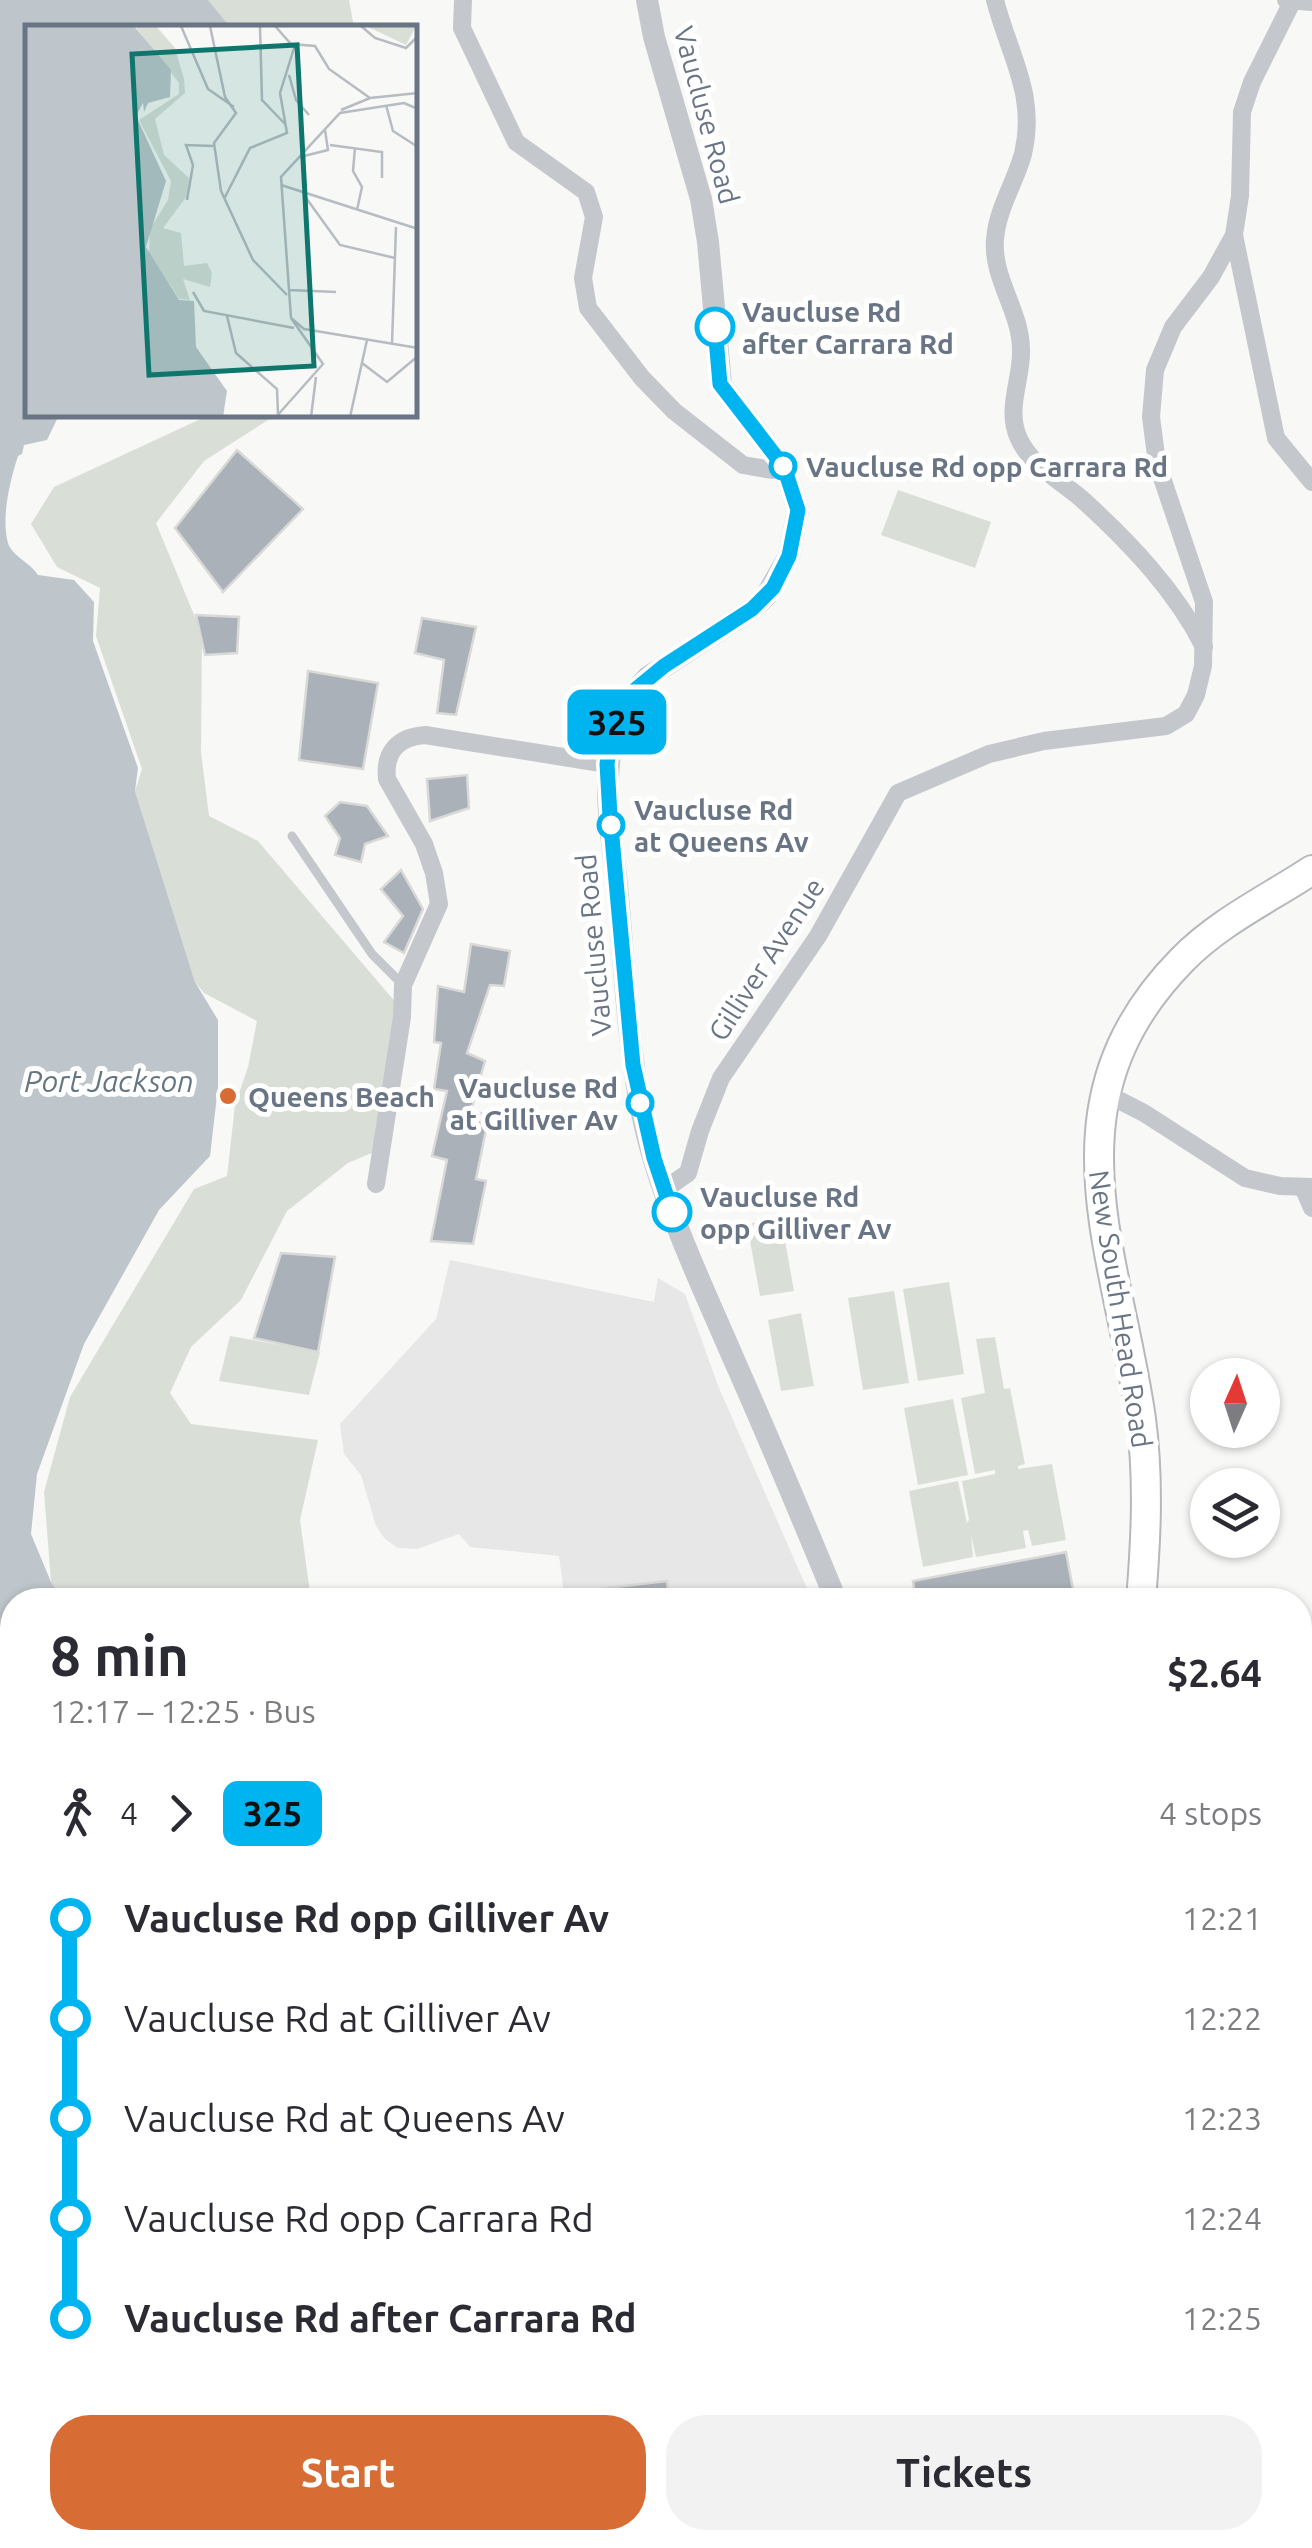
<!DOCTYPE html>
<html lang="en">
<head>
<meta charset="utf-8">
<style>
	:root { --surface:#fff; --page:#f2f2f3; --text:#2b2b33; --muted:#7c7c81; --accent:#d86c35 }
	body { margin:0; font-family:Ubuntu,sans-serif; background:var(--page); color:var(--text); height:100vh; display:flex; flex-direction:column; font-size:38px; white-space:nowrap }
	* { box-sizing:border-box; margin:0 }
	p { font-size:32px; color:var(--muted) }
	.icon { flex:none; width:55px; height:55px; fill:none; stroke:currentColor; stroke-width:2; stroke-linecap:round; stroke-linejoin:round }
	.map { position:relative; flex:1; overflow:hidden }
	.sheet { position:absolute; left:0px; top:1588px; width:1312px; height:962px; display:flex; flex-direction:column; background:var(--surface); border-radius:40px 40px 0 0; box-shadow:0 2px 8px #0004 }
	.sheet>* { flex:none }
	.badge { padding:0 20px; border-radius:15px; font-size:35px; line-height:65px }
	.needle { width:65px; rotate:3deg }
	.tools { position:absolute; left:1190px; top:1358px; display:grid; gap:20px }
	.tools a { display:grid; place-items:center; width:90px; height:90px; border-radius:50%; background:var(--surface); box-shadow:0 2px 8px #0004; font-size:50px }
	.map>.badge { position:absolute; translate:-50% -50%; box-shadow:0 0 0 5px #fff }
	.legs { display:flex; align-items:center; gap:15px; height:110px; padding:0 50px; font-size:32px }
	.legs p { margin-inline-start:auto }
	.summary { display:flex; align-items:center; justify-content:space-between; height:170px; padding:0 50px }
	h1 { font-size:55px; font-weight:700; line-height:75px }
	.primary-button { display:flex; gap:20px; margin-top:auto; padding:20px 50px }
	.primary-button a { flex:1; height:115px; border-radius:40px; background:var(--accent); color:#fff; font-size:40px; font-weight:700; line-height:115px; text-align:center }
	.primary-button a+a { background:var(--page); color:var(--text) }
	ul { padding:0 50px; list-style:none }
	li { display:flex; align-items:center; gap:35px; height:100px; font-size:38px }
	li i { display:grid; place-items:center; width:15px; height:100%; margin:0 12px; background:currentColor }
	li i::after { content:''; width:25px; height:25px; margin:-12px; border:8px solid; border-radius:50%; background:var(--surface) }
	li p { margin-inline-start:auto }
	li:first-child i { background:linear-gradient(#0000 50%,currentColor 0) }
	li:last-child i { background:linear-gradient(currentColor 50%,#0000 0) }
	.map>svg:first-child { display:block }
	.built { fill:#e6e7e6 }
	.green { fill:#d9dfd7 }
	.water { fill:#bec6cb }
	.building { fill:#abb1b8; stroke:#d9dad8; stroke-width:2.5 }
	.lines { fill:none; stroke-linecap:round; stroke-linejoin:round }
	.primary-casing { stroke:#b5b9bd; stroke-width:32 }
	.service { stroke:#c4c7cb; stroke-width:9 }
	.minor { stroke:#c4c7cb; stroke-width:18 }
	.tertiary { stroke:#c4c7cb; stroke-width:22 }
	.primary { stroke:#fff; stroke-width:28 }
	.line-1-casing { stroke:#fff; stroke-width:22 }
	.line-1 { stroke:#00b5ef; stroke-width:15 }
	.stop-1-dot { fill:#fff; stroke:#00b5ef; stroke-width:5 }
	.poi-dot { fill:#d86c35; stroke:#fff; stroke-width:4 }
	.labels { text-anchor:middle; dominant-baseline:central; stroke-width:10; stroke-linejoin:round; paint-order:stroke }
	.street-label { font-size:28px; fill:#697584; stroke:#fff }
	.stop-label { font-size:28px; font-weight:bold; fill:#697584; stroke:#fff; text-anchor:start }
	.poi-label { font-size:28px; font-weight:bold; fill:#697584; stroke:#fff; text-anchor:start }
	.water-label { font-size:30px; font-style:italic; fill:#657680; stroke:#fff }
	.inset-road { fill:none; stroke:#b6bcc1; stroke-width:2.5 }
	.view { fill:#0f766e; fill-opacity:0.15; stroke:#0f766e; stroke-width:5 }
	.inset-edge { fill:none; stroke:#697584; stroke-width:5 }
</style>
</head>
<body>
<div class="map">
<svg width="1312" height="2548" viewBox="0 0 1312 2548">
	<rect width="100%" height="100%" fill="#f8f8f6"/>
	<g class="built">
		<polygon points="450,1260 654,1302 658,1278 685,1294 719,1388 812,1600 565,1600 559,1556 470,1547 459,1534 417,1549 398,1548 385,1539 376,1526 361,1475 344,1454 340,1424 436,1319"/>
		<polygon points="1300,2439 1312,2448 1312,2548 871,2548 856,2538 1300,2538"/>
	</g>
	<g class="green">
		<polygon points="199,0 349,0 354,27 219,27"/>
		<polygon points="209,415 276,415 204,461 156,523 202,634 201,752 209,816 258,841 397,1004 374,1152 348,1163 287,1211 241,1300 191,1347 170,1393 191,1424 318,1440 300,1520 311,1600 62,1600 51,1582 44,1492 70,1397 194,1189 227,1176 235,1105 248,1067 257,1021 204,993 195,982 135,791 142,769 96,636 100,588 57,567 31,524 54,487"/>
		<polygon points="898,490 991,522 975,568 881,535"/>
		<polygon points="781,1218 794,1291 760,1296 747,1224"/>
		<polygon points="949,1282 964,1374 918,1381 903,1289"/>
		<polygon points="894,1291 909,1383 863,1390 848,1298"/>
		<polygon points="801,1313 814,1386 781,1391 768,1320"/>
		<polygon points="230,1336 320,1352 309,1395 219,1381"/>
		<polygon points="995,1337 1004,1389 1010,1388 1025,1464 1018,1466 1018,1469 1052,1464 1066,1540 1032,1546 1028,1530 1023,1531 1026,1548 976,1557 971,1535 973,1557 923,1567 909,1491 958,1481 967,1523 969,1520 962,1481 995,1474 995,1470 975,1474 961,1398 985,1393 976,1339"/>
		<polygon points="953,1399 968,1475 918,1485 904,1408"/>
	</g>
	<path class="water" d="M0 0H208L230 27 28 28V415H59L47 440 24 445 22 454 18 456C10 481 0 520 9 546 16 558 30 563 38 575L74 580 94 602 93 641 138 768 135 791 195 982 218 1020V1087L210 1156 159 1210 84 1344 37 1474 31 1534 51 1582 63 1600H12V2538H512L524 2548H0Z"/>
	<g class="building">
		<polygon points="237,450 303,509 223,592 175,528"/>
		<polygon points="196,615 239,617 237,653 205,655"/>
		<polygon points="422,618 476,627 456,715 437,713 444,660 415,653"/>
		<polygon points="308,671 378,683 363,769 299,760"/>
		<polygon points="467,775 469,808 430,821 427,779"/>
		<polygon points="340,802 367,806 388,836 365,844 361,862 335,855 340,838 325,816"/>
		<polygon points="401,870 423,909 404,953 384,942 403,916 381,889"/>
		<polygon points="471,944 510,951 504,986 490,985 467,1053 485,1061 471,1111 489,1115 476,1179 486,1181 473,1244 431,1241 447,1160 432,1156 447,1091 434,1089 441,1043 434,1042 438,986 464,992"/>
		<polygon points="281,1253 335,1257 318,1352 254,1338"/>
		<polygon points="1066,1552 1075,1600 916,1600 913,1581"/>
		<polygon points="667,1581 669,1600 598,1600 598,1589"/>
	</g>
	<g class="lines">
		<defs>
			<g id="primary">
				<path d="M1141 1600C1146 1540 1149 1479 1141 1419 1117 1250 1041 1104 1182 960 1219 922 1268 899 1312 870"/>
				<polyline points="1300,2394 1312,2402"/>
			</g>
		</defs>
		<use href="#primary" class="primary-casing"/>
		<polyline class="service" points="292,836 372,954 403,985"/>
		<g class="minor">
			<polyline points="463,0 462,28 516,142 586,192 594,217 583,278 588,308 642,378 674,411 743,465 772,470 784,467"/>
			<path d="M995 0C1009 55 1037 94 1023 154 1015 183 997 209 995 240 992 279 1021 311 1021 350 1022 380 1005 409 1019 439 1032 467 1062 481 1084 501 1130 543 1176 591 1204 647"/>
			<polyline points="1286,0 1312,2"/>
			<polyline points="1234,235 1276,438 1312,482"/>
			<polyline points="1105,1093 1144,1113 1245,1178 1280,1186 1312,1187"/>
			<path d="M376 1184 402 1017 403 985 439 904 434 873 424 844 387 779C384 752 398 737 425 735L607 764"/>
			<polyline points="1303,1187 1312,1208"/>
			<polyline points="665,1189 688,1173 700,1131 721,1078 818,936 898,793 989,754 1044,741 1166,726 1186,714 1196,695 1203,666 1204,602 1157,463 1151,417 1155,370 1173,327 1211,277 1234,235 1240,196 1242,112 1252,82 1292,2"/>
			<polyline points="1300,1932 1312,1932"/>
			<polyline points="804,2538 819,2548"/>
		</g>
		<g class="tertiary">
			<path d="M647 0 654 37 701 199 708 242 721 385 784 467 798 510 789 556 766 596 752 609 648 677C590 733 610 814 617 886 626 976 627 1070 653 1157 674 1227 706 1295 735 1362 770 1441 803 1520 836 1600"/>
			<polyline points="1300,2258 1312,2260"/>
		</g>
		<use href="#primary" class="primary"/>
	</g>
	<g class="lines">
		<defs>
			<polyline id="line-1" points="672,1212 654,1158 633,1065 610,816 607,764 610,744 620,717 636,689 664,666 752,609 773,588 789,556 798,510 784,467 720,384 715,327"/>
		</defs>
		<use href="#line-1" class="line-1-casing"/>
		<use href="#line-1" class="line-1"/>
	</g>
	<g class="stop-1-dot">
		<circle cx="715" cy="327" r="18"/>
		<circle cx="783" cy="466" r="12"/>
		<circle cx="611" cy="825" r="12"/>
		<circle cx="640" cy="1103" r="12"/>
		<circle cx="672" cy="1212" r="18"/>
	</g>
	<circle class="poi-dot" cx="228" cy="1096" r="10"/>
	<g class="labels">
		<g class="street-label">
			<text transform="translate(707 115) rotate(75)">Vaucluse Road</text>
			<text transform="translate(593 945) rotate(-95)">Vaucluse Road</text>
			<text transform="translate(766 959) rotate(-57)">Gilliver Avenue</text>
			<text transform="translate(1121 1309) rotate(81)">New South Head Road</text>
		</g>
		<g class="stop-label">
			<text x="742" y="311">Vaucluse Rd<tspan x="742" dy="32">after Carrara Rd</tspan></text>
			<text x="806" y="466">Vaucluse Rd opp Carrara Rd</text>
			<text x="634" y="809">Vaucluse Rd<tspan x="634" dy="32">at Queens Av</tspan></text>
			<text x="618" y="1087" text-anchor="end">Vaucluse Rd<tspan x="618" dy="32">at Gilliver Av</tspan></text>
			<text x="700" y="1196">Vaucluse Rd<tspan x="700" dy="32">opp Gilliver Av</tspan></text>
		</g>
		<g class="poi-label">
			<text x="248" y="1096">Queens Beach</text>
		</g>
		<g class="water-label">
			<text x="109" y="1081">Port Jackson</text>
		</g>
	</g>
	<g transform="translate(25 25)">
		<rect width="392" height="392" fill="#f8f8f6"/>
		<path d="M110 1H131L150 23 159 54 160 68 130 94 139 130 164 153 162 171 138 203 156 208 159 241 182 238 187 248 185 262 158 254 165 275 154 274 124 228 125 204 143 175 146 156 114 95 154 69V58ZM341 1H391L381 20Z" fill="#d9dfd7"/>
		<path d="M0 1H109L146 45 145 72 123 78 119 87 118 78 111 91 141 156 121 222 154 275 169 276 171 322 202 366 198 392H0Z" fill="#bec6cb"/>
		<path class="inset-road" d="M156 1 183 64 209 82M185 1 200 72 211 88 189 118 196 166 228 235 262 270M235 1 237 75 261 100M250 1 266 19 290 21 304 44 345 73M336 1 350 13 381 23 393 11M264 50 271 75 284 90M361 80 368 106 393 122M316 85 345 73 393 68M305 120 357 127V153M330 123 328 146 337 162 332 185M275 132 303 125 300 105M256 160 393 204M279 170 315 220 370 233M199 174 225 123 262 108 255 68 270 20M162 175 168 140 161 120 188 121M264 265 311 267M168 267 179 286 269 303M202 291 211 328 252 364 253 389M266 293 279 304 393 323M367 319 371 202M337 338 362 357 393 331M251 392 298 339 266 293 256 152 315 88 379 78 393 84M286 392 291 352M325 392 342 315"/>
		<path class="view" d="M272 20 289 341 124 350 107 29Z"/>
		<rect width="392" height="392" class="inset-edge"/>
	</g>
</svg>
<div class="tools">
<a><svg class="needle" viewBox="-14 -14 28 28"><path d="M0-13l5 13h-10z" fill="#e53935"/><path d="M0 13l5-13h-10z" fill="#7c7c81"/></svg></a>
<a><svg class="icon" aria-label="layers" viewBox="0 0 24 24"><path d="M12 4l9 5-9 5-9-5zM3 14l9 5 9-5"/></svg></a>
</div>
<b class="badge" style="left:617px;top:722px;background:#00b5ef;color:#111">325</b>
<section class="sheet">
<div class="summary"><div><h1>8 min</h1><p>12:17 – 12:25 · Bus</p></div><b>$2.64</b></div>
<div class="legs"><svg class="icon" aria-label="walk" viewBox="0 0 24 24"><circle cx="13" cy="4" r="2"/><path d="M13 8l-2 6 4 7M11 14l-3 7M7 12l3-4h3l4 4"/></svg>4<svg class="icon" aria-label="forward" viewBox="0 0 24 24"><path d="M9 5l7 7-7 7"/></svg><b class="badge" style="background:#00b5ef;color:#111">325</b><p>4 stops</p></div>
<ul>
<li><i style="color:#00b5ef"></i><b>Vaucluse Rd opp Gilliver Av</b><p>12:21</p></li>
<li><i style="color:#00b5ef"></i><span>Vaucluse Rd at Gilliver Av</span><p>12:22</p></li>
<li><i style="color:#00b5ef"></i><span>Vaucluse Rd at Queens Av</span><p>12:23</p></li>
<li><i style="color:#00b5ef"></i><span>Vaucluse Rd opp Carrara Rd</span><p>12:24</p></li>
<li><i style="color:#00b5ef"></i><b>Vaucluse Rd after Carrara Rd</b><p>12:25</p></li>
</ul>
<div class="primary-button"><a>Start</a><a>Tickets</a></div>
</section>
</div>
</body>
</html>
